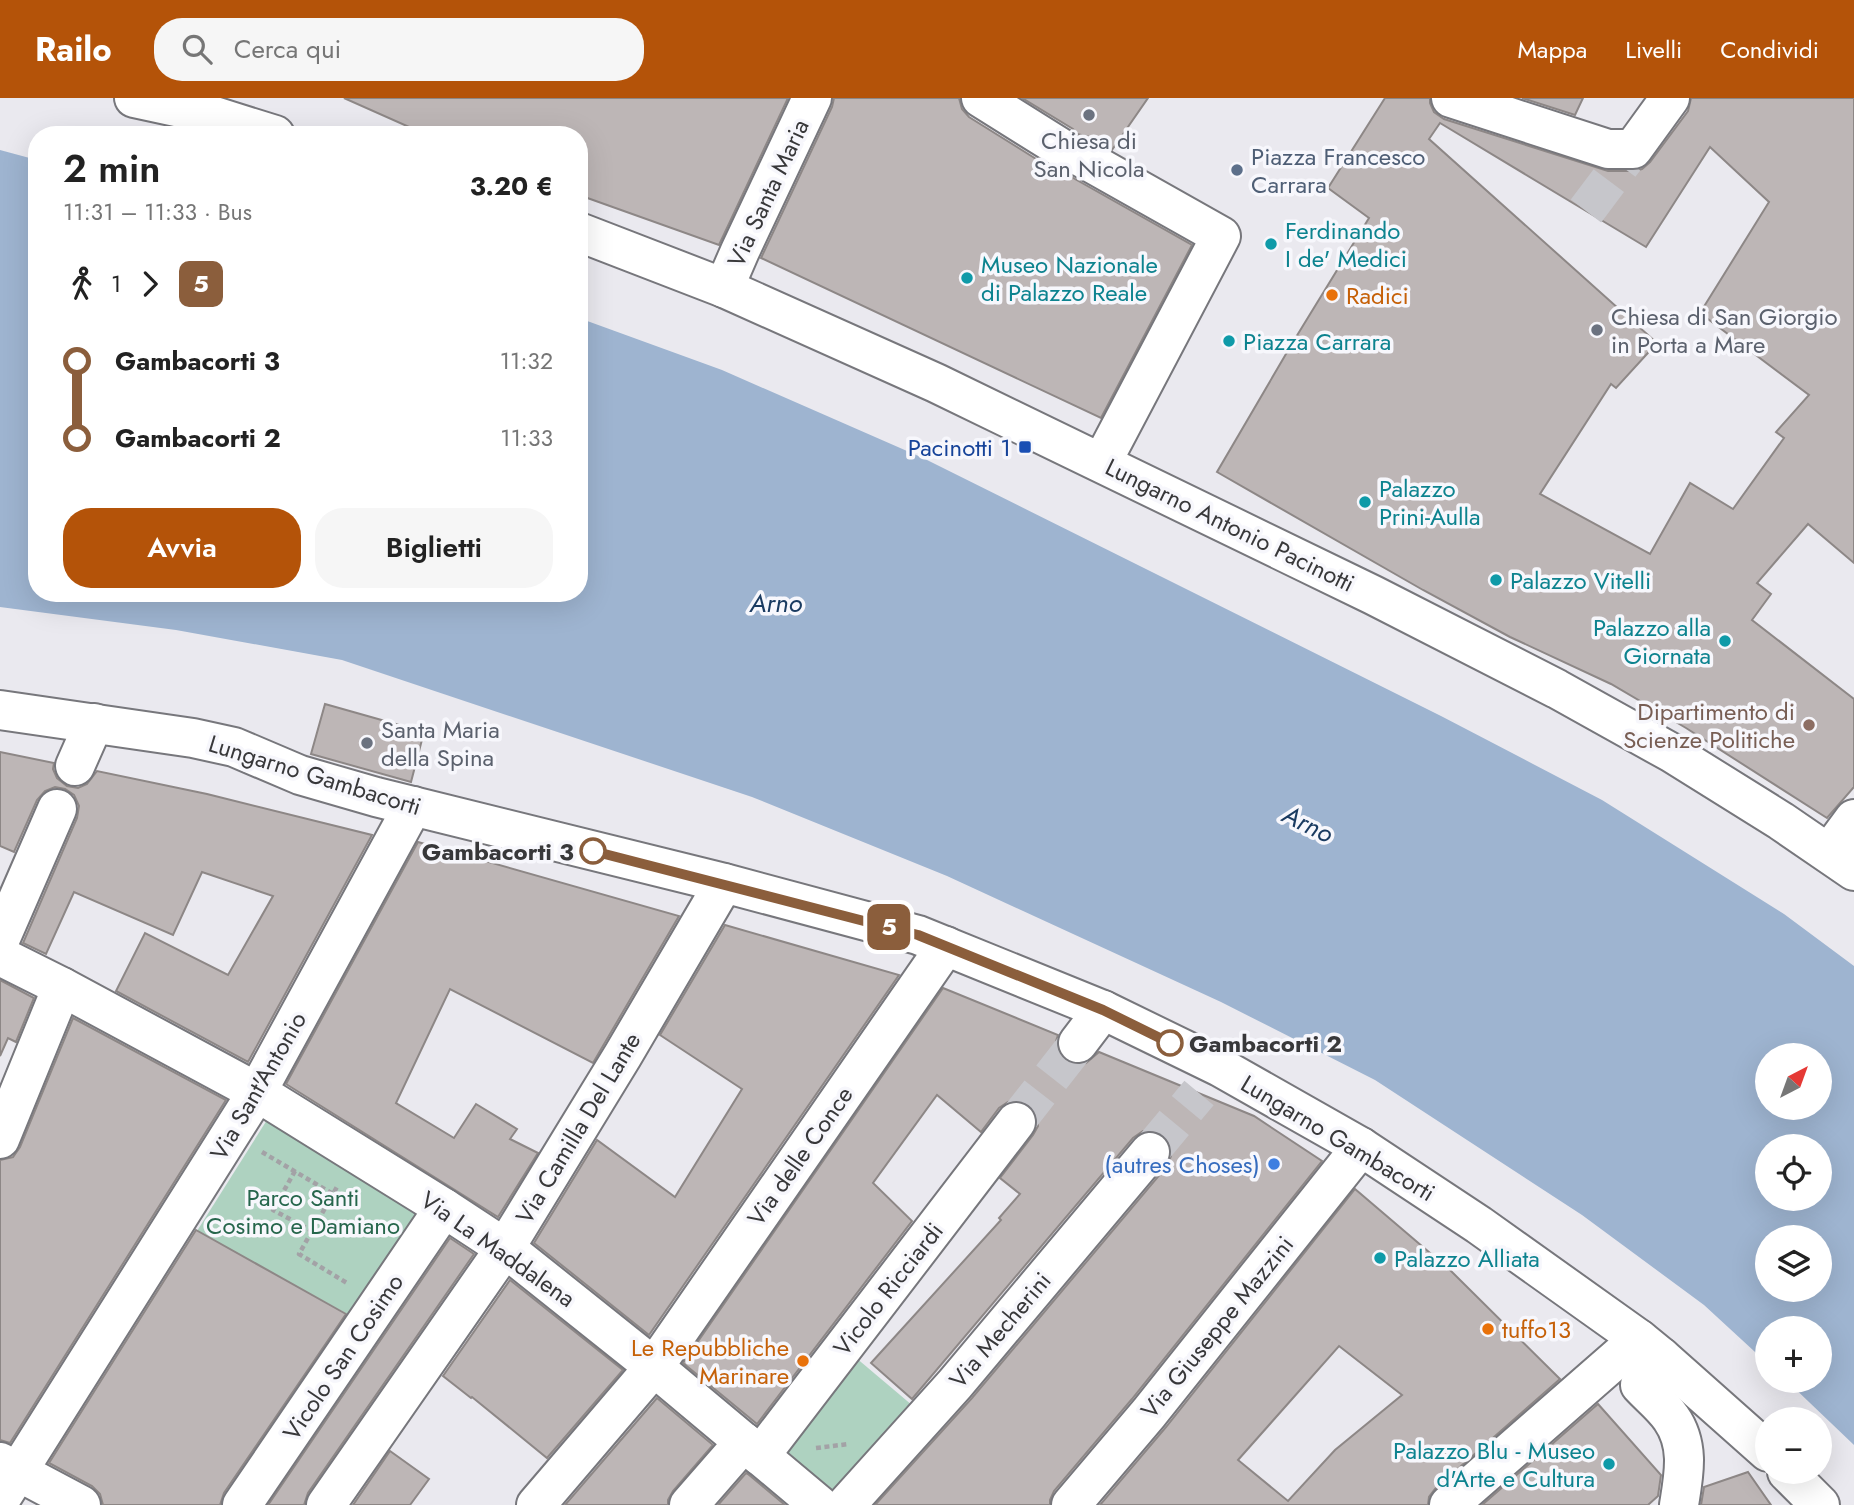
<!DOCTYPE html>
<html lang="it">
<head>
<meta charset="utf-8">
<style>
	:root { --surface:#fff; --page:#f6f6f6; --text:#222; --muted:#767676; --accent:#b45309 }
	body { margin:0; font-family:Jost,sans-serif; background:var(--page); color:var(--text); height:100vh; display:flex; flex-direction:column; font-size:26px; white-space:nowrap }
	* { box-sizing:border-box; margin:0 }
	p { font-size:23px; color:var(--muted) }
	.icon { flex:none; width:38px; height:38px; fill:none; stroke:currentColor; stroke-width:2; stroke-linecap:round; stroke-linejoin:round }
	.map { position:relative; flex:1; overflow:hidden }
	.side { position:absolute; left:28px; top:28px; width:560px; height:476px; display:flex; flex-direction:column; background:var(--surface); border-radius:28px; box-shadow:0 7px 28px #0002 }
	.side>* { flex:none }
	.badge { padding:0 14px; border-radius:10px; font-size:24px; line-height:46px }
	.needle { width:46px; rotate:41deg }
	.tools { position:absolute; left:1755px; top:945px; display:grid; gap:14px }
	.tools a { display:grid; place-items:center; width:77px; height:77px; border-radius:50%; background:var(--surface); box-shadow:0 7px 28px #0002; font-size:35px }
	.map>.badge { position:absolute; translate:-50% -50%; box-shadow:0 0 0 4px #fff }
	.legs { display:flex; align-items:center; gap:10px; height:77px; padding:0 35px; font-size:23px }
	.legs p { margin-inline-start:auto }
	.overview { display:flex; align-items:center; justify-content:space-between; height:119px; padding:0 35px }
	h1 { font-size:38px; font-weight:600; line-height:52px }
	.action { display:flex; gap:14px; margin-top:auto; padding:14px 35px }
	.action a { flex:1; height:80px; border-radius:28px; background:var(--accent); color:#fff; font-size:28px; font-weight:600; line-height:80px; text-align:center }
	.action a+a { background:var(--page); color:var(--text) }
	ul { padding:0 35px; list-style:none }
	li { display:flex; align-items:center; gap:24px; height:77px; font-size:26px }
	li i { display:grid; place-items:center; width:10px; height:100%; margin:0 9px; background:currentColor }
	li i::after { content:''; width:18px; height:18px; margin:-9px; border:5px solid; border-radius:50%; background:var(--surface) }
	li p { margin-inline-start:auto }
	li:first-child i { background:linear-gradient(#0000 50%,currentColor 0) }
	li:last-child i { background:linear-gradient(currentColor 50%,#0000 0) }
	header { display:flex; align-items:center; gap:42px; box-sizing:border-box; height:98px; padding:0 35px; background:var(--accent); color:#fff }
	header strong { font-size:33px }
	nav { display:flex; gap:38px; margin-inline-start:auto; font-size:24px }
	.search { width:490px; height:63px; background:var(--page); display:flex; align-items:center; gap:18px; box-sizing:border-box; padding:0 24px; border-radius:28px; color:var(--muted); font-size:26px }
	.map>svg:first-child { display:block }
	.green { fill:#aed2c0 }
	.water { fill:#9eb4d0; fill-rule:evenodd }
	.building { fill:#bdb6b6; stroke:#8d8786; stroke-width:2; fill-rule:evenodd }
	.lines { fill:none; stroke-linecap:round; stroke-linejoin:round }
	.minor-tunnel { stroke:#c6c6cb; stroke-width:38; stroke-dasharray:38 19; stroke-linecap:butt }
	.minor-casing { stroke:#77777c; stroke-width:42 }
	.path { stroke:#a3a2a6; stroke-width:4.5; stroke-dasharray:5 3.5; stroke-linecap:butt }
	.minor { stroke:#fff; stroke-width:38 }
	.line-1-casing { stroke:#fff; stroke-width:16 }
	.line-1 { stroke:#8b5e3c; stroke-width:10 }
	.worship-dot { fill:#6b7280; stroke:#f7f7fc; stroke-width:2.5 }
	.service-dot { fill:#5c6f8a; stroke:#f7f7fc; stroke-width:2.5 }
	.culture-dot { fill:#0f9aa8; stroke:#f7f7fc; stroke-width:2.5 }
	.food-dot { fill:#e8710a; stroke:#f7f7fc; stroke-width:2.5 }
	.transit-dot { fill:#1a4fb4; stroke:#f7f7fc; stroke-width:2.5 }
	.education-dot { fill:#8d6e63; stroke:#f7f7fc; stroke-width:2.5 }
	.stop-1-dot { fill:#fff; stroke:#8b5e3c; stroke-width:3.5 }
	.shop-dot { fill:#3f7fe0; stroke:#f7f7fc; stroke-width:2.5 }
	.labels { text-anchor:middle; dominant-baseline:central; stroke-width:7; stroke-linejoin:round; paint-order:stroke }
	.worship-label { font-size:24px; fill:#5b616d; stroke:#f7f7fc; text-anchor:start }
	.service-label { font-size:24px; fill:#4e5e75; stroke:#f7f7fc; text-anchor:start }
	.street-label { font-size:24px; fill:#38383a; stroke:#f7f7fc }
	.culture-label { font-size:24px; fill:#0d838f; stroke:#f7f7fc; text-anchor:start }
	.food-label { font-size:24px; fill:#c56008; stroke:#f7f7fc; text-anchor:start }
	.transit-label { font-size:24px; fill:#164399; stroke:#f7f7fc; text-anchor:end }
	.education-label { font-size:24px; fill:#785e54; stroke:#f7f7fc; text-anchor:end }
	.stop-label { font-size:24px; font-weight:bold; fill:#38383a; stroke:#f7f7fc; text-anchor:end }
	.shop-label { font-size:24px; fill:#366cbe; stroke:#f7f7fc; text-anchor:end }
	.park-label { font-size:24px; fill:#26664c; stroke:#f7f7fc }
	.water-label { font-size:26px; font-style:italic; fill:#1a3b61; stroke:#f7f7fc }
</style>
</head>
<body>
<header>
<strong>Railo</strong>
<div class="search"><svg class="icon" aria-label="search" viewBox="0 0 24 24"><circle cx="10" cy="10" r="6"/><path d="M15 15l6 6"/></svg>Cerca qui</div>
<nav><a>Mappa</a><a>Livelli</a><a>Condividi</a></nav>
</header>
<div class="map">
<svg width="1854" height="1407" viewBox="0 0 1854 1407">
	<rect width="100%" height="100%" fill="#eae9ef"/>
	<g class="green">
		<polygon points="272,1014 435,1112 360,1223 197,1133"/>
		<polygon points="855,1259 919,1313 837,1403 780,1355"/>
	</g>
	<path class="water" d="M0 52 37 62V495H579V220L722 272 923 360 1441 618 1602 702 1784 816 1854 868V1347L1787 1283H1820V1230H1768L1767 1265 1704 1207 1582 1117 1375 982 1221 904 947 778 752 699 342 562 176 532 0 509ZM1768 957H1820V1010H1768ZM1768 1048H1820V1101H1768ZM1768 1139H1820V1192H1768Z"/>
	<g class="building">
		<polygon points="344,0 788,0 719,147 579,97 579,37 427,37"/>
		<polygon points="834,0 959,0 962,11 969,19 1049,69 1062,71 1068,77 1192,147 1101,320 761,160 832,9"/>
		<polygon points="1022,0 1148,0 1112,52 1090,39 1077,36 1073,31"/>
		<path d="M1385 0H1430V5L1434 14 1444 21 1608 73H1634L1642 71 1650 64 1688 13 1691 0H1854V465L1808 426 1757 485 1771 496 1752 522 1854 601V689L1827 720 1686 630 1611 586 1510 539 1423 492 1217 374 1293 244 1369 120 1328 90ZM1440 25 1646 149 1710 49 1769 104 1700 215 1809 297 1776 334 1784 340 1733 411 1690 385 1650 456 1540 396 1611 286 1616 290 1657 245 1429 41Z"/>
		<polygon points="1522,0 1583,0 1575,17"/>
		<polygon points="325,606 424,634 411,684 311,656"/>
		<polygon points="0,654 54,665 53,671 57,680 67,688 78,690 87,686 97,673 207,696 372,737 248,964 116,893 145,835 228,877 273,798 202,774 173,837 74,794 46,856 23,845 77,720 79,708 74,697 65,691 55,689 45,693 37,702 14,754 0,748"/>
		<polygon points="418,744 679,818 593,965 450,891 396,1005 454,1040 476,1006 517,1031 510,1041 538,1055 498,1119 286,986"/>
		<polygon points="725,827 899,877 649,1237 534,1145 597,1042 675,1099 742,991 660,937"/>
		<polygon points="0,882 34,900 16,944 8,940 0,958"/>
		<polygon points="943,890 1058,937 1056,943 1058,953 1065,963 1076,967 1086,965 1099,954 1254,1018 1322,1063 1132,1301 1054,1393 1050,1402 1050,1407 875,1407 972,1300 1167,1068 1171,1058 1171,1047 1165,1038 1154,1033 1143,1033 1133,1040 912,1301 871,1265 1001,1122 999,1120 1020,1096 1000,1080 1033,1037 1038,1028 1036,1015 1029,1006 1019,1002 1008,1004 999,1010 981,1034 937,997 873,1085 912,1123 757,1326 683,1265"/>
		<polygon points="73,920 226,1002 10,1345 0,1342 0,1062 13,1059 20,1049"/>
		<path d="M1355 1091 1450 1172 1560 1281 1435 1391 1429 1399 1428 1407H1100L1166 1329ZM1339 1248 1402 1297 1335 1352 1288 1403 1238 1362Z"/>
		<polygon points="196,1132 346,1216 224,1395 220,1407 103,1407 100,1396 92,1388 49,1365"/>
		<polygon points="450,1140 474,1156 308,1395 304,1407 268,1407"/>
		<polygon points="510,1182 623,1272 547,1360 472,1299 471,1300 443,1278"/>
		<polygon points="657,1300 713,1347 673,1393 668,1402 668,1407 565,1407"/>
		<polygon points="1598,1306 1661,1377 1658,1398 1648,1407 1482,1407"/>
		<polygon points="390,1353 429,1381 410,1407 353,1407"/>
		<polygon points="1748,1374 1771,1407 1701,1407 1704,1389"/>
		<polygon points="746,1375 748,1376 785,1407 718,1407"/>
	</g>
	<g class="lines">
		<g class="minor-tunnel">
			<polyline points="1586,113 1625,61"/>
			<polyline points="1016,1024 1078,945"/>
			<polyline points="1150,1054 1199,995"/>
		</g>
		<defs>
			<g id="minor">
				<polyline points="134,0 208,16 275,37"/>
				<polyline points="981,0 1061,50"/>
				<polyline points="1451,0 1608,51 1633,51 1670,0"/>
				<polyline points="1079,58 1221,138 1102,364"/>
				<polyline points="579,134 724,190 936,285 1373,497 1557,591 1672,655 1781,723 1854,773"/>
				<polyline points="724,190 740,153 812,0"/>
				<polyline points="0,612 193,640 234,649 300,677 376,699 724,785 918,837 1103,912 1220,969 1324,1028 1361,1049 1479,1127 1639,1241 1661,1259 1768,1354"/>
				<polyline points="75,668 94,625"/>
				<polyline points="1829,755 1854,721"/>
				<polyline points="0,842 57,711"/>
				<polyline points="0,858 62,889 257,994 444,1110 505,1150 654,1269 819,1407"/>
				<polyline points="1078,945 1103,912"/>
				<polyline points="0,1041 62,889"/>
				<path d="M1661 1259 1640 1287C1650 1298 1663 1308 1671 1320 1690 1347 1684 1376 1679 1407"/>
				<polyline points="760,1358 1016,1024"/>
				<polyline points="0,1364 81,1407"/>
				<polyline points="1787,1374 1820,1407"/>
				<polyline points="0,1402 257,994 413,708"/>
				<polyline points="242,1407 444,1110"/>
				<polyline points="326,1407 505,1150 623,957 724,785"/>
				<polyline points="536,1407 654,1269 946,848"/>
				<polyline points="689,1407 744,1344"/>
				<polyline points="846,1407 955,1286 1150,1054"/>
				<polyline points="1071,1407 1149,1315 1361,1049"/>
				<polyline points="1449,1407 1639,1241"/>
			</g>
		</defs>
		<use href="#minor" class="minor-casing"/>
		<g class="path">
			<polyline points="262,1054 333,1096 338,1087"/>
			<polyline points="295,1073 273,1112 312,1133"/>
			<polyline points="333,1096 299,1156 347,1185"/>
			<polyline points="816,1350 849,1346"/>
		</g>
		<use href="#minor" class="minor"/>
	</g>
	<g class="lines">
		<defs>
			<polyline id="line-1" points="593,753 918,837 1103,912 1170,945"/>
		</defs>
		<use href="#line-1" class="line-1-casing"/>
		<use href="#line-1" class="line-1"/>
	</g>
	<g class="worship-dot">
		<circle cx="1089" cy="17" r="7"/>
		<circle cx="1597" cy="232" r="7"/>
		<circle cx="367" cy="645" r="7"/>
	</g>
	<circle class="service-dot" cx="1237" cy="72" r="7"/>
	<g class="culture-dot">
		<circle cx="1271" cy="146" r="7"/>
		<circle cx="967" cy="180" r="7"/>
		<circle cx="1229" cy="243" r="7"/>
		<circle cx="1365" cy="404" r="7"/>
		<circle cx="1496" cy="482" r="7"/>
		<circle cx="1725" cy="543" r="7"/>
		<circle cx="1380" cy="1160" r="7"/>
		<circle cx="1609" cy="1366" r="7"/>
	</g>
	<g class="food-dot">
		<circle cx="1332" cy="197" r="7"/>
		<circle cx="1488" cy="1231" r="7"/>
		<circle cx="803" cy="1263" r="7"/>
	</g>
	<rect class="transit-dot" x="1018" y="342" width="14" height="14" rx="3.5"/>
	<circle class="education-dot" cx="1809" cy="627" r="7"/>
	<g class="stop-1-dot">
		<circle cx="593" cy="753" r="12"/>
		<circle cx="1170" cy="945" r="12"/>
	</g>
	<circle class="shop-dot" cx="1274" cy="1066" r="7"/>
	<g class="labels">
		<g class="worship-label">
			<text x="1089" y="42" text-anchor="middle">Chiesa di<tspan x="1089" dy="28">San Nicola</tspan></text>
			<text x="1611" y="218">Chiesa di San Giorgio<tspan x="1611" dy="28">in Porta a Mare</tspan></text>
			<text x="381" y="631">Santa Maria<tspan x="381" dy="28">della Spina</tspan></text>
		</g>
		<g class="service-label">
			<text x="1251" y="58">Piazza Francesco<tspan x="1251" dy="28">Carrara</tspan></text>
		</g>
		<g class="street-label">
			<text transform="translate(768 95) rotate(-65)">Via Santa Maria</text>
			<text transform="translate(1230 427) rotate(26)">Lungarno Antonio Pacinotti</text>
			<text transform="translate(315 677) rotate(17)">Lungarno Gambacorti</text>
			<text transform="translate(258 988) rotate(-60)">Via Sant'Antonio</text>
			<text transform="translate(578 1030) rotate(-59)">Via Camilla Del Lante</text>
			<text transform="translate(1338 1040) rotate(31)">Lungarno Gambacorti</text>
			<text transform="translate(800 1058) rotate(-55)">Via delle Conce</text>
			<text transform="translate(498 1151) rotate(35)">Via La Maddalena</text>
			<text transform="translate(888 1191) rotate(-52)">Vicolo Ricciardi</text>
			<text transform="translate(1217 1229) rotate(-51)">Via Giuseppe Mazzini</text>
			<text transform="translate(1000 1232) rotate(-50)">Via Mecherini</text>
			<text transform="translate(343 1259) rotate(-56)">Vicolo San Cosimo</text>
		</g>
		<g class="culture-label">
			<text x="1285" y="132">Ferdinando<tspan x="1285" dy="28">I de' Medici</tspan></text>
			<text x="981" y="166">Museo Nazionale<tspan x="981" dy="28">di Palazzo Reale</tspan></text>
			<text x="1243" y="243">Piazza Carrara</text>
			<text x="1379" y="390">Palazzo<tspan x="1379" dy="28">Prini-Aulla</tspan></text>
			<text x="1510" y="482">Palazzo Vitelli</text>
			<text x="1711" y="529" text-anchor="end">Palazzo alla<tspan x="1711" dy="28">Giornata</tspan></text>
			<text x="1394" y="1160">Palazzo Alliata</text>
			<text x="1595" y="1352" text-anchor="end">Palazzo Blu - Museo<tspan x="1595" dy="28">d'Arte e Cultura</tspan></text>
		</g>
		<g class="food-label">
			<text x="1346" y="197">Radici</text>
			<text x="1502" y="1231">tuffo13</text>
			<text x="789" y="1249" text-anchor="end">Le Repubbliche<tspan x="789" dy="28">Marinare</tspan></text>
		</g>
		<g class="transit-label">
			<text x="1011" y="349">Pacinotti 1</text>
		</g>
		<g class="education-label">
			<text x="1795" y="613">Dipartimento di<tspan x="1795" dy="28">Scienze Politiche</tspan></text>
		</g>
		<g class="stop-label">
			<text x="574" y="753">Gambacorti 3</text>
			<text x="1189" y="945" text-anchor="start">Gambacorti 2</text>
		</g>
		<g class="shop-label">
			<text x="1260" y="1066">(autres Choses)</text>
		</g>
		<g class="park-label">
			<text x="303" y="1099">Parco Santi<tspan x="303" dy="28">Cosimo e Damiano</tspan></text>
		</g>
		<g class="water-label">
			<text x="776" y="505">Arno</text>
			<text transform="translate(1308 726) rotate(26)">Arno</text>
		</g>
	</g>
</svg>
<div class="tools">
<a><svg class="needle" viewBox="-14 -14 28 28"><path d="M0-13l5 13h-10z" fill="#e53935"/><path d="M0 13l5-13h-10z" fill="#767676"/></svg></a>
<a><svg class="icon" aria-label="locate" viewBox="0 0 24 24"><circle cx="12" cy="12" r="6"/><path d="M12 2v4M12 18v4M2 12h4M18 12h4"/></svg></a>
<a><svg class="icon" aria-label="layers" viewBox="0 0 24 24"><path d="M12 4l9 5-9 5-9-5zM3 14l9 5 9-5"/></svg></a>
<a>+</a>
<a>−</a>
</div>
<b class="badge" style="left:889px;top:829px;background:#8b5e3c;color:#fff">5</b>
<section class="side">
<div class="overview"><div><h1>2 min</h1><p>11:31 – 11:33 · Bus</p></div><b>3.20 €</b></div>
<div class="legs"><svg class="icon" aria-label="walk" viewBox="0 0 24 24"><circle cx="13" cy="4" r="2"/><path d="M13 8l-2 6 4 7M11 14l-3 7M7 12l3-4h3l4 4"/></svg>1<svg class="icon" aria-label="forward" viewBox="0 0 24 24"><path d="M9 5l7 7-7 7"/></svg><b class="badge" style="background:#8b5e3c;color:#fff">5</b></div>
<ul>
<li><i style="color:#8b5e3c"></i><b>Gambacorti 3</b><p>11:32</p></li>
<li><i style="color:#8b5e3c"></i><b>Gambacorti 2</b><p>11:33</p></li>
</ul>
<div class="action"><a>Avvia</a><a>Biglietti</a></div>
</section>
</div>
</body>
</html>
